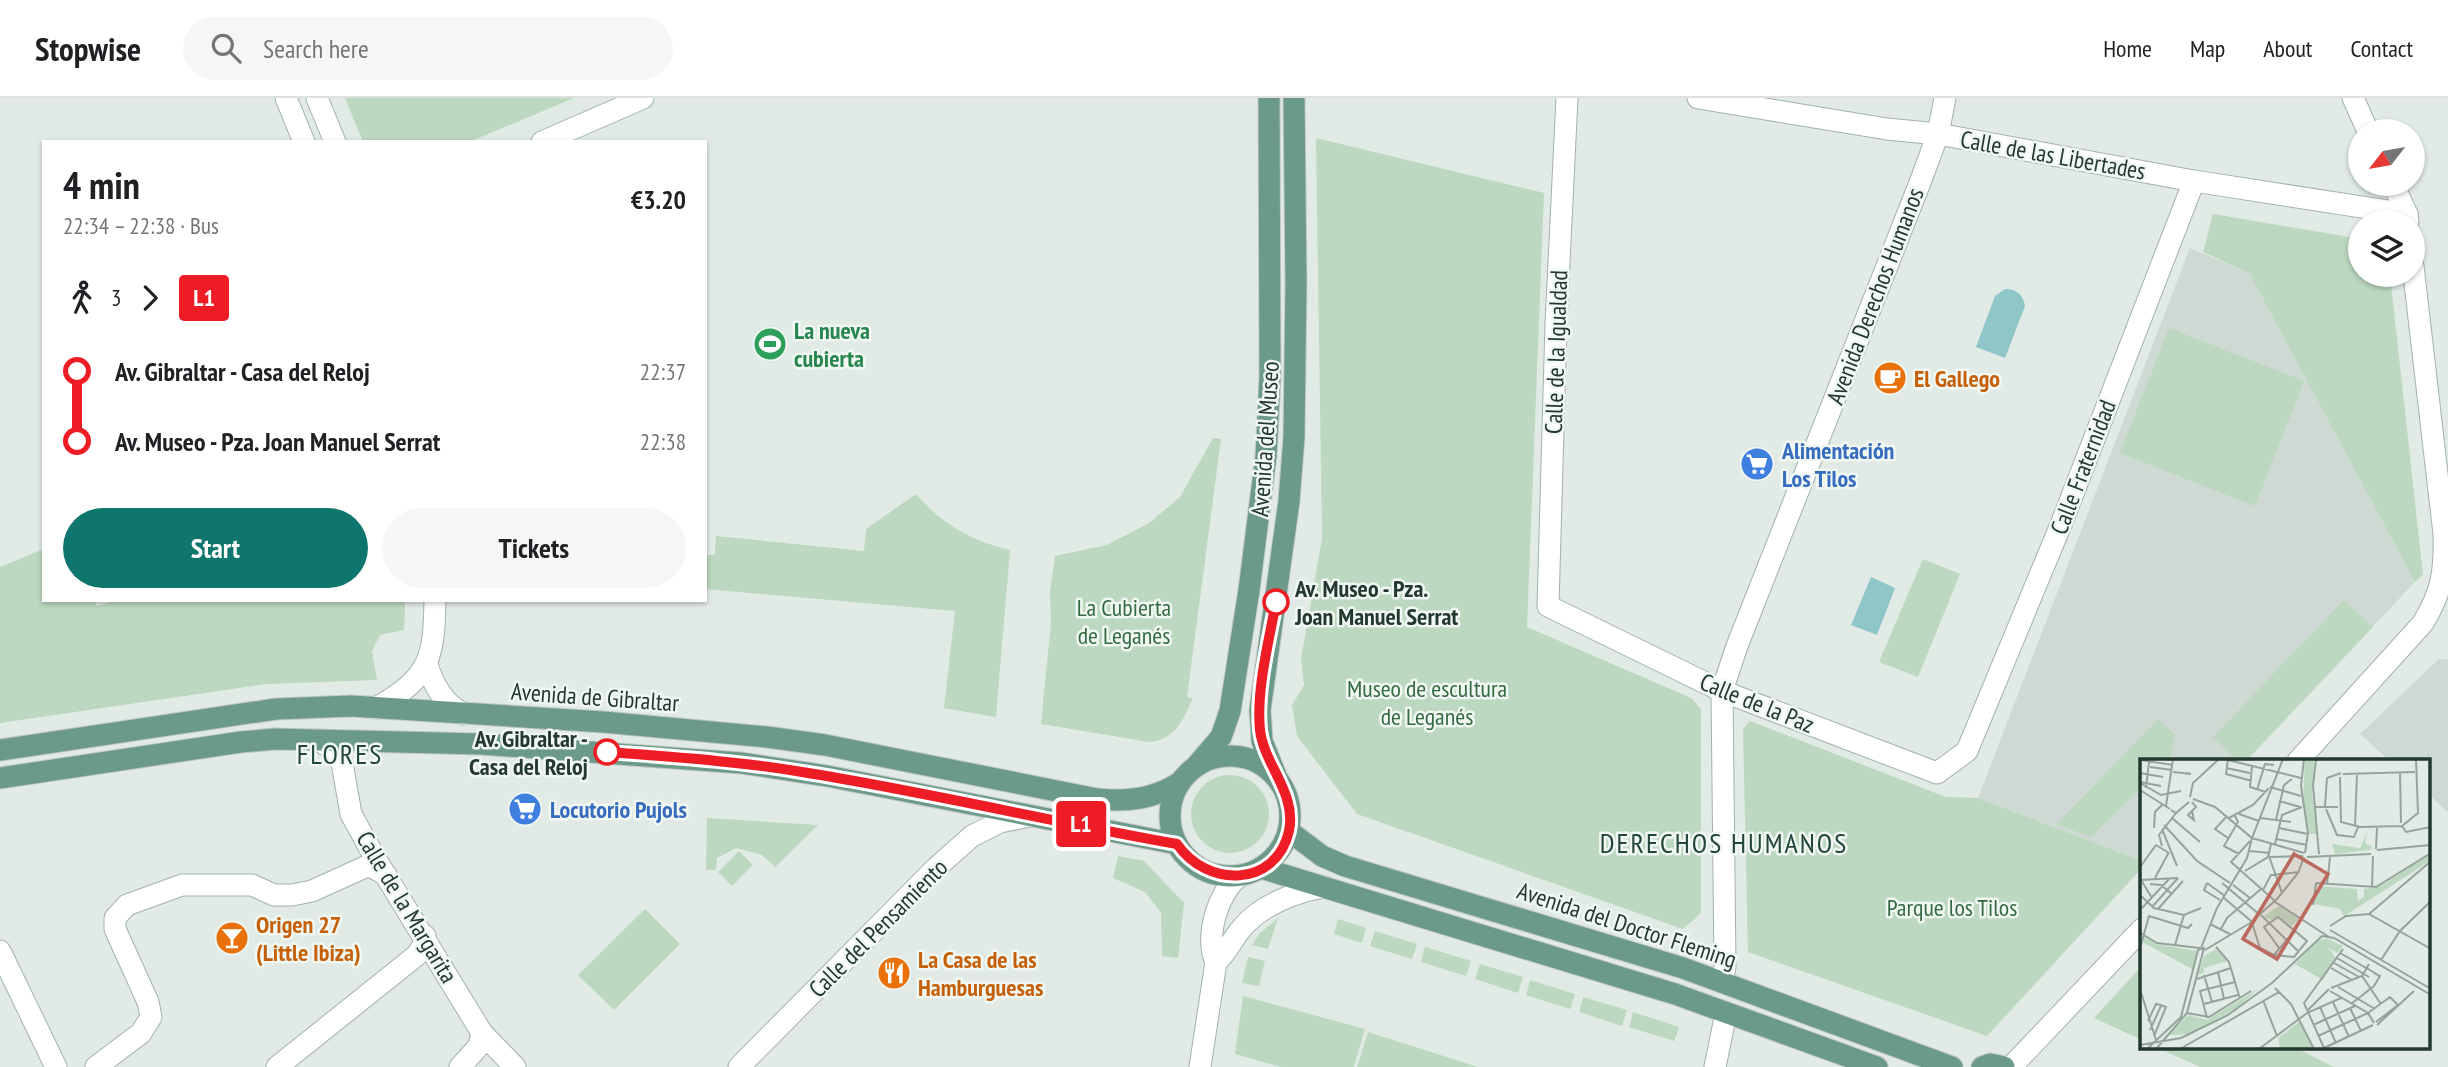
<!DOCTYPE html>
<html lang="en">
<head>
<meta charset="utf-8">
<style>
	:root { --surface:#fff; --page:#f6f6f6; --text:#202124; --muted:#757577; --line:#e0e0e0; --accent:#0f766e }
	body { margin:0; font-family:"PT Sans Narrow",sans-serif; background:var(--page); color:var(--text); height:100vh; display:flex; flex-direction:column; font-size:26px; white-space:nowrap }
	* { box-sizing:border-box; margin:0 }
	p { font-size:23px; color:var(--muted) }
	.icon { flex:none; width:38px; height:38px; fill:none; stroke:currentColor; stroke-width:2; stroke-linecap:round; stroke-linejoin:round }
	.map { position:relative; flex:1; overflow:hidden }
	.details { position:absolute; left:42px; top:42px; width:665px; height:462px; display:flex; flex-direction:column; background:var(--surface); border-radius:0px; box-shadow:0 2px 5px #0004 }
	.details>* { flex:none }
	.badge { padding:0 14px; border-radius:5px; font-size:24px; line-height:46px }
	.needle { width:46px; rotate:239deg }
	.controls { position:absolute; left:2348px; top:21px; display:grid; gap:14px }
	.controls a { display:grid; place-items:center; width:77px; height:77px; border-radius:50%; background:var(--surface); box-shadow:0 2px 5px #0004; font-size:35px }
	.map>.badge { position:absolute; translate:-50% -50%; box-shadow:0 0 0 4px #fff }
	.legs { display:flex; align-items:center; gap:10px; height:77px; padding:0 21px; font-size:23px }
	.legs p { margin-inline-start:auto }
	.headline { display:flex; align-items:center; justify-content:space-between; height:119px; padding:0 21px }
	h1 { font-size:38px; font-weight:800; line-height:52px }
	.action { display:flex; gap:14px; margin-top:auto; padding:14px 21px }
	.action a { flex:1; height:80px; border-radius:42px; background:var(--accent); color:#fff; font-size:28px; font-weight:800; line-height:80px; text-align:center }
	.action a+a { background:var(--page); color:var(--text) }
	ul { padding:0 21px; list-style:none }
	li { display:flex; align-items:center; gap:24px; height:70px; font-size:26px }
	li i { display:grid; place-items:center; width:10px; height:100%; margin:0 9px; background:currentColor }
	li i::after { content:''; width:18px; height:18px; margin:-9px; border:5px solid; border-radius:50%; background:var(--surface) }
	li p { margin-inline-start:auto }
	li:first-child i { background:linear-gradient(#0000 50%,currentColor 0) }
	li:last-child i { background:linear-gradient(currentColor 50%,#0000 0) }
	header { display:flex; align-items:center; gap:42px; box-sizing:border-box; height:98px; padding:0 35px; background:var(--surface); border-bottom:2px solid var(--line) }
	header strong { font-size:33px }
	nav { display:flex; gap:38px; margin-inline-start:auto; font-size:24px }
	.search { width:490px; height:63px; background:var(--page); display:flex; align-items:center; gap:18px; box-sizing:border-box; padding:0 24px; border-radius:38px; color:var(--muted); font-size:26px }
	.map>svg:first-child { display:block }
	.built { fill:#cfd9d3 }
	.green { fill:#bcd8c0 }
	.water { fill:#8fc6c8 }
	.lines { fill:none; stroke-linecap:round; stroke-linejoin:round }
	.minor-casing { stroke:#a4b1ab; stroke-width:23 }
	.major-casing { stroke:#c1c7c5; stroke-width:23 }
	.minor { stroke:#fff; stroke-width:21 }
	.major { stroke:#6b9a88; stroke-width:21 }
	.line-1-casing { stroke:#fff; stroke-width:16 }
	.line-1 { stroke:#ee1c25; stroke-width:10 }
	.stop-1-dot { fill:#fff; stroke:#ee1c25; stroke-width:3.5 }
	.labels { text-anchor:middle; dominant-baseline:central; stroke-width:5; stroke-linejoin:round; paint-order:stroke }
	.street-label { font-size:24px; fill:#233830; stroke:#f1f7f3 }
	.leisure-label { font-size:24px; font-weight:bold; fill:#27864d; stroke:#f1f7f3; text-anchor:start }
	.food-label { font-size:24px; font-weight:bold; fill:#c56008; stroke:#f1f7f3; text-anchor:start }
	.shop-label { font-size:24px; font-weight:bold; fill:#366cbe; stroke:#f1f7f3; text-anchor:start }
	.stop-label { font-size:24px; font-weight:bold; fill:#233830; stroke:#f1f7f3; text-anchor:start }
	.park-label { font-size:24px; fill:#336a41; stroke:#f1f7f3 }
	.quarter-label { font-size:28px; letter-spacing:2px; fill:#22473a; stroke:#f1f7f3 }
	.inset-road { fill:none; stroke:#95a39d; stroke-width:2 }
	.view { fill:#bb6a5d; fill-opacity:0.15; stroke:#bb6a5d; stroke-width:3.5 }
	.inset-edge { fill:none; stroke:#233830; stroke-width:3.5 }
</style>
</head>
<body>
<header>
<strong>Stopwise</strong>
<div class="search"><svg class="icon" aria-label="search" viewBox="0 0 24 24"><circle cx="10" cy="10" r="6"/><path d="M15 15l6 6"/></svg>Search here</div>
<nav><a>Home</a><a>Map</a><a>About</a><a>Contact</a></nav>
</header>
<div class="map">
<svg width="2448" height="969" viewBox="0 0 2448 969">
	<rect width="100%" height="100%" fill="#e1eae5"/>
	<g class="built">
		<polygon points="2190,150 2249,175 2415,484 2245,663 2142,663 2142,763 1978,700"/>
		<polygon points="2439,561 2448,561 2448,714 2429,697 2429,663 2390,663 2360,636"/>
	</g>
	<g class="green">
		<polygon points="345,0 574,0 469,44 363,44"/>
		<polygon points="1316,40 1544,95 1527,529 1691,600 1701,611 1701,815 1683,831 1357,716 1297,638 1292,607 1304,587 1301,561 1322,441"/>
		<polygon points="2213,116 2361,141 2361,177 2390,177 2423,477 2415,484 2249,175 2203,154"/>
		<polygon points="2169,230 2304,283 2255,408 2120,355"/>
		<path d="M1213 340 1221 341 1187 599 1192 600V602C1183 622 1174 643 1149 644L1041 626 1051 525 1050 493 1055 458 1107 447 1149 425 1180 399Z"/>
		<path d="M916 396C942 426 971 443 1010 452L996 619 944 610 955 513 705 491V457H715L716 438 864 453 866 431Z"/>
		<polygon points="44,451 44,502 95,502 97,508 117,502 405,502 404,532 380,537 372,553 377,582 266,586 0,625 0,469"/>
		<polygon points="1923,461 1960,476 1918,579 1879,564"/>
		<polygon points="2344,502 2373,529 2246,663 2238,663 2213,639"/>
		<polygon points="2158,621 2175,637 2170,660 2167,663 2142,663 2142,689 2091,739 2057,726"/>
		<polygon points="1750,623 1946,699 1978,700 2142,763 2142,770 1987,938 1748,854 1743,631"/>
		<circle cx="1230" cy="716" r="39"/>
		<polygon points="707,720 818,727 775,769 762,757 736,750 717,760 716,772 706,772"/>
		<polygon points="739,753 753,767 732,788 718,774"/>
		<polygon points="1118,758 1144,763 1184,805 1178,860 1162,858 1161,815 1145,794 1113,780"/>
		<polygon points="645,811 680,846 614,912 578,877"/>
		<polygon points="1278,820 1268,851 1252,847 1260,835"/>
		<polygon points="1338,821 1366,830 1362,845 1334,836"/>
		<polygon points="1375,833 1417,846 1412,861 1370,848"/>
		<polygon points="1425,849 1471,863 1466,878 1421,864"/>
		<polygon points="1248,859 1265,863 1259,888 1242,885"/>
		<polygon points="1480,866 1523,879 1518,895 1475,881"/>
		<polygon points="2139,871 2142,872 2142,942 2094,920"/>
		<polygon points="1530,882 1575,896 1570,911 1526,897"/>
		<polygon points="1243,898 1365,931 1354,969 1281,969 1235,956"/>
		<polygon points="1583,899 1627,912 1622,928 1579,914"/>
		<polygon points="1633,914 1679,929 1674,943 1629,929"/>
		<polygon points="1368,934 1478,969 1357,969"/>
		<polygon points="2158,950 2296,950 2334,969 2200,969"/>
	</g>
	<g class="water">
		<path d="M2005 191C2017 191 2023 197 2025 208L2005 260 1976 249 1995 198Z"/>
		<polygon points="1871,479 1895,490 1877,537 1851,527"/>
	</g>
	<g class="lines">
		<defs>
			<g id="minor">
				<polyline points="286,0 304,44"/>
				<polyline points="317,0 335,44"/>
				<polyline points="1567,0 1556,226 1548,508 1722,593 1937,675 1967,653 2062,424 2194,83"/>
				<polyline points="1698,0 1887,31 1938,36 2194,83 2407,116"/>
				<polyline points="2353,0 2368,33"/>
				<polyline points="542,44 643,0"/>
				<polyline points="2393,86 2407,116 2408,124"/>
				<path d="M427 567C434 587 443 606 464 616"/>
				<path d="M376 610C430 579 434 561 435 502"/>
				<polyline points="318,642 329,649 342,665 351,716 375,760 482,935 515,969"/>
				<path d="M2298 663 2423 525C2442 494 2445 473 2444 436L2413 168"/>
				<polyline points="0,853 56,969"/>
				<path d="M1216 864C1228 854 1232 841 1242 830 1261 807 1295 794 1324 789"/>
				<polyline points="1722,884 1725,869 1722,593 1737,548 1921,82 1938,36 1945,0"/>
				<polyline points="96,969 141,935 151,919 148,904 115,831 115,820 127,807 182,787 252,787 274,797 292,797 312,793 365,769 372,769 386,777"/>
				<polyline points="277,969 417,857 424,846 425,838"/>
				<polyline points="460,969 479,948 482,935"/>
				<polyline points="739,969 936,770 972,738 1000,724 1030,718"/>
				<path d="M1200 969 1216 864C1204 840 1218 792 1241 777"/>
				<polyline points="1715,969 1726,915"/>
				<polyline points="2011,969 2142,831"/>
			</g>
			<g id="major">
				<path d="M0 652 276 611 351 608 603 624 767 639 825 647 1097 701C1128 704 1153 701 1179 685"/>
				<circle cx="1230" cy="718" r="60"/>
				<polyline points="1197,667 1221,639 1230,613 1249,492 1266,358 1270,279 1269,0"/>
				<polyline points="0,680 241,644 275,641 481,646 741,665 827,678 1177,746"/>
				<polyline points="1277,680 1262,643 1260,612 1289,403 1294,339 1296,185 1294,0"/>
				<polyline points="1289,733 1322,758 1345,768 1683,870 1952,969"/>
				<polyline points="1261,770 1675,896 1877,969"/>
				<polyline points="1982,969 1990,966 2004,969"/>
			</g>
		</defs>
		<use href="#minor" class="minor-casing"/>
		<use href="#major" class="major-casing"/>
		<use href="#minor" class="minor"/>
		<use href="#major" class="major"/>
	</g>
	<g class="lines">
		<defs>
			<path id="line-1" d="M607 654C672 659 737 663 802 674 928 694 1052 724 1177 746 1207 790 1276 790 1289 733 1297 695 1264 667 1260 632 1256 592 1269 543 1276 504"/>
		</defs>
		<use href="#line-1" class="line-1-casing"/>
		<use href="#line-1" class="line-1"/>
	</g>
	<defs>
		<symbol id="stadium-disc" viewBox="-11 -11 22 22"><circle r="9.5" fill="#2e9e5b" stroke="#f1f7f3"/><path d="M0-5a6.5 5 0 1 0 0 10a6.5 5 0 1 0 0-10ZM-3.5-1.8h7v3.6h-7Z" fill="#fff"/></symbol>
		<symbol id="cafe-disc" viewBox="-11 -11 22 22"><circle r="9.5" fill="#e8710a" stroke="#f1f7f3"/><path d="M-5.5-4.5H6V0H3Q3 3.5 0 3.5H-2.5Q-5.5 3.5-5.5 0ZM3-3.2v2h1.7v-2ZM-6 4.5H4V6H-6Z" fill="#fff"/></symbol>
		<symbol id="supermarket-disc" viewBox="-11 -11 22 22"><circle r="9.5" fill="#3f7fe0" stroke="#f1f7f3"/><path d="M-6-5.5h2.5l.6 2H6L4.5 2H-2.5L-4.4-4H-6ZM-1.5 3.2a1.3 1.3 0 1 0 .1 0ZM3 3.2a1.3 1.3 0 1 0 .1 0Z" fill="#fff"/></symbol>
		<symbol id="bar-disc" viewBox="-11 -11 22 22"><circle r="9.5" fill="#e8710a" stroke="#f1f7f3"/><path d="M-6-5H6L.8 .8V4.5H3.5V6h-7V4.5H-.8V.8Z" fill="#fff"/></symbol>
		<symbol id="restaurant-disc" viewBox="-11 -11 22 22"><circle r="9.5" fill="#e8710a" stroke="#f1f7f3"/><path d="M-5-6h1v4h1v-4h1v4h1v-4h1v5L-1.5 .5V6h-2V.5L-5-1ZM5-6V6H3V1.5H1.5Q1.5-4 5-6Z" fill="#fff"/></symbol>
	</defs>
	<g fill-rule="evenodd">
		<use href="#stadium-disc" x="751" y="227" width="38" height="38"/>
		<use href="#cafe-disc" x="1871" y="261" width="38" height="38"/>
		<use href="#supermarket-disc" x="1738" y="347" width="38" height="38"/>
		<use href="#supermarket-disc" x="506" y="692" width="38" height="38"/>
		<use href="#bar-disc" x="213" y="821" width="38" height="38"/>
		<use href="#restaurant-disc" x="875" y="856" width="38" height="38"/>
	</g>
	<g class="stop-1-dot">
		<circle cx="1276" cy="504" r="12"/>
		<circle cx="607" cy="654" r="12"/>
	</g>
	<g class="labels">
		<g class="street-label">
			<text transform="translate(2053 57) rotate(10)">Calle de las Libertades</text>
			<text transform="translate(1875 198) rotate(-69)">Avenida Derechos Humanos</text>
			<text transform="translate(1556 254) rotate(-88)">Calle de la Igualdad</text>
			<text transform="translate(1265 341) rotate(-86)">Avenida del Museo</text>
			<text transform="translate(2083 369) rotate(-69)">Calle Fraternidad</text>
			<text transform="translate(595 599) rotate(4)">Avenida de Gibraltar</text>
			<text transform="translate(1757 605) rotate(22)">Calle de la Paz</text>
			<text transform="translate(407 809) rotate(59)">Calle de la Margarita</text>
			<text transform="translate(1627 827) rotate(18)">Avenida del Doctor Fleming</text>
			<text transform="translate(878 830) rotate(-45)">Calle del Pensamiento</text>
		</g>
		<g class="leisure-label">
			<text x="794" y="232">La nueva<tspan x="794" dy="28">cubierta</tspan></text>
		</g>
		<g class="food-label">
			<text x="1914" y="280">El Gallego</text>
			<text x="256" y="826">Origen 27<tspan x="256" dy="28">(Little Ibiza)</tspan></text>
			<text x="918" y="861">La Casa de las<tspan x="918" dy="28">Hamburguesas</tspan></text>
		</g>
		<g class="shop-label">
			<text x="1782" y="352">Alimentación<tspan x="1782" dy="28">Los Tilos</tspan></text>
			<text x="550" y="711">Locutorio Pujols</text>
		</g>
		<g class="stop-label">
			<text x="1295" y="490">Av. Museo - Pza.<tspan x="1295" dy="28">Joan Manuel Serrat</tspan></text>
			<text x="588" y="640" text-anchor="end">Av. Gibraltar -<tspan x="588" dy="28">Casa del Reloj</tspan></text>
		</g>
		<g class="park-label">
			<text x="1124" y="509">La Cubierta<tspan x="1124" dy="28">de Leganés</tspan></text>
			<text x="1427" y="590">Museo de escultura<tspan x="1427" dy="28">de Leganés</tspan></text>
			<text x="1952" y="809">Parque los Tilos</text>
		</g>
		<g class="quarter-label">
			<text x="340" y="655">FLORES</text>
			<text x="1724" y="744">DERECHOS HUMANOS</text>
		</g>
	</g>
	<g transform="translate(2140 661)">
		<rect width="290" height="290" fill="#e1eae5"/>
		<path d="M165 0 174 2 172 37 177 75H169L163 42ZM227 73 225 85 232 87 230 91 195 95 192 85 220 89ZM290 95V101L270 115 204 157 200 150 174 145 178 127 217 130 218 142 224 138V130L239 128ZM139 147 159 160 152 167 138 157 131 161 124 157ZM2 177 16 185 57 192 54 211 2 183ZM188 180 203 187 197 194 188 189 196 199 183 221 155 205 178 181ZM76 190 87 202 64 209V214L58 216 64 197ZM118 230 96 250 48 275 29 276 48 256 67 261ZM159 263 173 290H140L138 279Z" fill="#bcd8c0"/>
		<path class="inset-road" d="M88 0 86 15 112 22M164 0 161 27 168 74 165 94M176 0 173 27 179 95M0 1 33 6M88 1 161 19M112 7 110 28 126 33M10 8 32 11M86 9 110 14M33 13 51 15 46 14M0 14 23 18M260 14 261 64M203 15 275 13M200 18 201 63 220 68 262 67 278 54 276 0M0 23 21 27M0 24 21 36 41 32M130 28 161 37M6 29 9 3M0 31 30 50M117 31 125 5 134 6M50 38 53 24 79 0M53 40 75 48 112 79 143 0M139 42 160 48M52 43 56 48 48 56 54 61 52 52M26 47 33 0M185 47 187 19 201 14M175 48H198M186 50 197 76 214 78 218 68M31 51 36 54 49 43M99 55 119 62M95 57 98 63 84 87 99 95M86 58 75 70 88 79M32 59 60 83M89 59 113 46 129 29M120 59 151 63M136 61 144 26 152 20M24 66 57 102 90 124M215 67 217 15M262 67 266 73 291 68M14 69 15 53 22 46M139 69 168 75M22 70 37 107M136 80 167 86M110 82 91 103 135 142M135 85 142 56 162 48M22 87 19 76 36 54M236 90 237 69M237 91 291 86M109 92 130 94M129 97 142 134M130 98 163 97M167 98 231 95M0 108 16 86 29 94M105 112 128 98 131 85M15 119 29 93M0 121 38 119M1 121 12 139M67 124 64 131 80 141M67 124 85 137M82 124 120 156M176 124 236 128 291 94M10 125 21 126 32 135M93 126 110 139M187 126 190 98M232 128 233 97M123 131 131 116 159 113M1 137 14 149 44 156 61 149M84 139 111 162M135 143 189 178M173 146 176 124M12 148 38 119M2 149 29 120M18 150 43 122M229 155 291 102M121 156 159 193M112 164 120 189 134 196 154 198 167 182 138 158 124 168 139 189M70 165 90 175M190 167 206 157 229 155 291 190M81 170 87 159 121 130M190 171 291 230M0 174 17 184 60 189M35 186 44 156M76 188 89 203 100 240M0 189 9 157 48 169 52 165M61 189 77 149 107 99 112 79 164 94M65 191 110 164 137 140 158 114 164 98M200 194 235 214M134 196 156 170M197 199 229 218M241 201 260 172 291 142M194 204 219 218M191 209 212 221M78 213 84 240M64 216 72 243M222 217 241 245M57 220 91 209M198 228 235 250M135 229 151 245 174 290M191 229 222 217 229 205M0 230 16 281M190 232 228 254 234 264M123 241 137 277M193 243 209 278M64 245 98 236M211 245 234 227 240 217 234 214M180 248 196 284M210 249 221 272M167 252 189 230M47 254 69 258 111 232M67 259 60 232 95 223M8 262 16 245 21 246M236 263 258 246M173 266 215 247M237 266 274 232M10 271 21 247M14 277 26 248 21 246M178 277 228 254 250 238 259 247M0 286 41 279 88 256 132 224 182 177 194 179 291 236M184 289 164 244 203 190M184 289 233 266M7 290 41 258 58 191 64 189 47 254 16 290M40 290 139 233M119 290 167 254 201 239"/>
		<path class="view" d="M154 95 188 115 137 200 103 180Z"/>
		<rect width="290" height="290" class="inset-edge"/>
	</g>
</svg>
<div class="controls">
<a><svg class="needle" viewBox="-14 -14 28 28"><path d="M0-13l5 13h-10z" fill="#e53935"/><path d="M0 13l5-13h-10z" fill="#757577"/></svg></a>
<a><svg class="icon" aria-label="layers" viewBox="0 0 24 24"><path d="M12 4l9 5-9 5-9-5zM3 14l9 5 9-5"/></svg></a>
</div>
<b class="badge" style="left:1081px;top:726px;background:#ee1c25;color:#fff">L1</b>
<section class="details">
<div class="headline"><div><h1>4 min</h1><p>22:34 – 22:38 · Bus</p></div><b>€3.20</b></div>
<div class="legs"><svg class="icon" aria-label="walk" viewBox="0 0 24 24"><circle cx="13" cy="4" r="2"/><path d="M13 8l-2 6 4 7M11 14l-3 7M7 12l3-4h3l4 4"/></svg>3<svg class="icon" aria-label="forward" viewBox="0 0 24 24"><path d="M9 5l7 7-7 7"/></svg><b class="badge" style="background:#ee1c25;color:#fff">L1</b></div>
<ul>
<li><i style="color:#ee1c25"></i><b>Av. Gibraltar - Casa del Reloj</b><p>22:37</p></li>
<li><i style="color:#ee1c25"></i><b>Av. Museo - Pza. Joan Manuel Serrat</b><p>22:38</p></li>
</ul>
<div class="action"><a>Start</a><a>Tickets</a></div>
</section>
</div>
</body>
</html>
